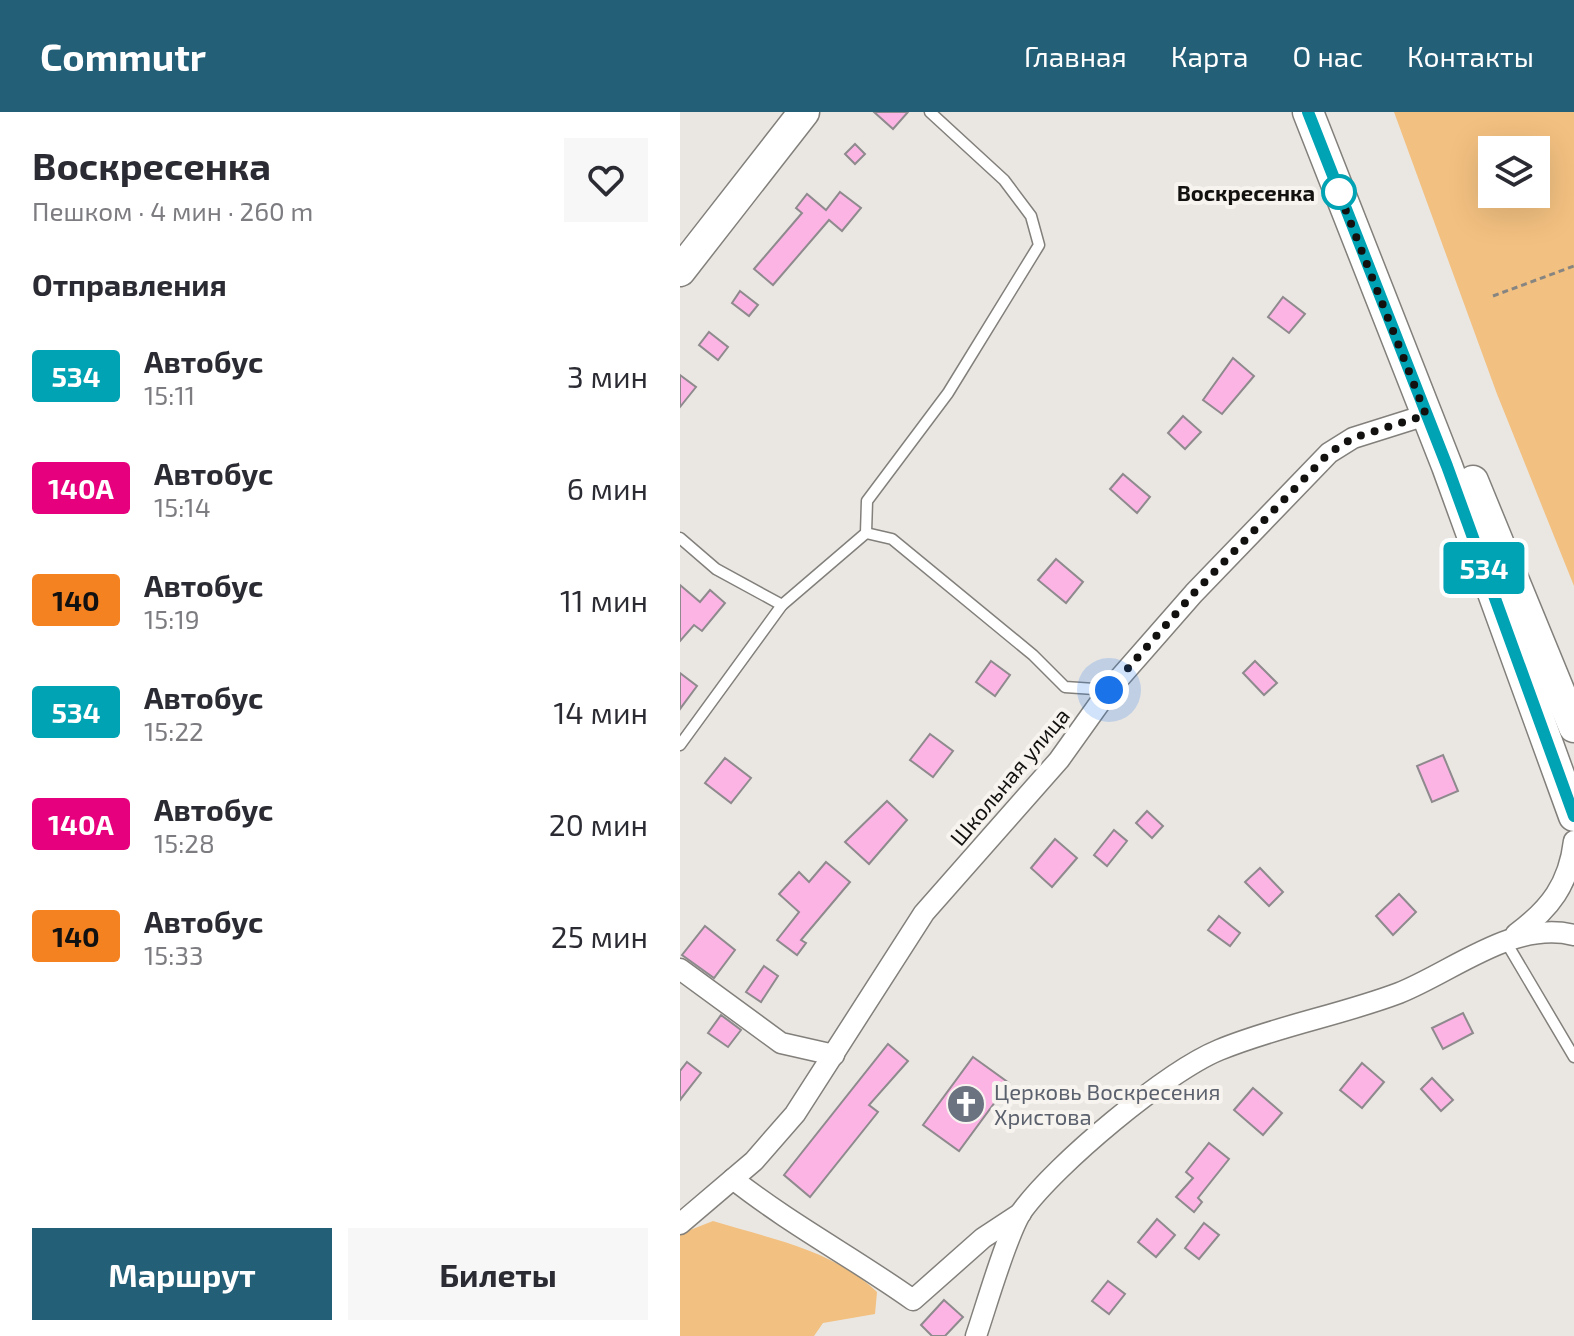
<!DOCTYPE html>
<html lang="ru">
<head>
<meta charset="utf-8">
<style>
	:root { --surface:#fff; --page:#f7f7f7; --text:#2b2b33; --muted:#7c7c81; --accent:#245f78 }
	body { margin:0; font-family:"Exo 2",sans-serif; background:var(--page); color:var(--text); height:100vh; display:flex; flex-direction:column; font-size:30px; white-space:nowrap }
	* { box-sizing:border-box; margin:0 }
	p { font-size:26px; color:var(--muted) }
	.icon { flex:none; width:44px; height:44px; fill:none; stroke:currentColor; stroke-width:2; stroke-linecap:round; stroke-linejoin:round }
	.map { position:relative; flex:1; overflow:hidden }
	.sheet { display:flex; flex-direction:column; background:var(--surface); width:680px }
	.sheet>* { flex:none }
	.badge { padding:0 16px; border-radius:6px; font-size:28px; line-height:52px }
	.controls { position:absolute; left:798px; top:24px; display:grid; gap:16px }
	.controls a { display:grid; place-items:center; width:72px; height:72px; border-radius:0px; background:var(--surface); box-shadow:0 8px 32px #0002; font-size:40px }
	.you { position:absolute; width:40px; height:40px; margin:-20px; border:6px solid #fff; border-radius:50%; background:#1a73e8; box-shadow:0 0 0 12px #1a73e833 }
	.map>.badge { position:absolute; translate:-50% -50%; box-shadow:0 0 0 4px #fff }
	h2 { padding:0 32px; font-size:30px; line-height:72px }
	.round { display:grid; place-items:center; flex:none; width:84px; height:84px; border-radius:0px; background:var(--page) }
	.overview { display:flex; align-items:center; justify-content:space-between; height:136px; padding:0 32px }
	h1 { font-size:38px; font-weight:700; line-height:60px }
	.cta { display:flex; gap:16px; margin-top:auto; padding:16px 32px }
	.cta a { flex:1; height:92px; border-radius:0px; background:var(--accent); color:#fff; font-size:32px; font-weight:700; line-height:92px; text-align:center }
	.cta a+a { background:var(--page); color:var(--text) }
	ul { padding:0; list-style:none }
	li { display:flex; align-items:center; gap:24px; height:112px; padding:0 32px }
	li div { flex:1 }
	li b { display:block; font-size:30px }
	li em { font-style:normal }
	li .badge { min-width:88px; font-weight:700; text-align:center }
	header { display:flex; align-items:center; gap:48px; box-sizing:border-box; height:112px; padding:0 40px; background:var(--accent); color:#fff }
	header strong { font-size:38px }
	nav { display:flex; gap:44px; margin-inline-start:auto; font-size:28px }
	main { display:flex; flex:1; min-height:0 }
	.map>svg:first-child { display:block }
	.green { fill:#f2c080; fill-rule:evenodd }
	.building { fill:#fcb4e4; stroke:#8e8a8d; stroke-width:2 }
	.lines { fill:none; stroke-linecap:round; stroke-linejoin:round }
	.service-casing { stroke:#83807c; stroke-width:13 }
	.minor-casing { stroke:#83807c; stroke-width:23 }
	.primary-casing { stroke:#83807c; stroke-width:33 }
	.path { stroke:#878582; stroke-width:3; stroke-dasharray:6 4; stroke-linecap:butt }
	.service { stroke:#fff; stroke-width:10 }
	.minor { stroke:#fff; stroke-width:20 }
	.primary { stroke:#fff; stroke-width:30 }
	.line-casing { stroke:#fff; stroke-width:18 }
	.line { stroke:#00a3b4; stroke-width:12 }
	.walk { stroke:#12110f; stroke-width:8; stroke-dasharray:0 14.4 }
	.stop-dot { fill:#fff; stroke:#00a3b4; stroke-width:4 }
	.labels { text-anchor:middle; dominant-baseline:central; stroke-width:8; stroke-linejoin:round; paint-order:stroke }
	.stop-label { font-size:22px; font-weight:bold; fill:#12110f; stroke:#f7f4f0; text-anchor:end }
	.street-label { font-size:22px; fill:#12110f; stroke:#f7f4f0 }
	.worship-label { font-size:22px; fill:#5b616d; stroke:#f7f4f0; text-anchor:start }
</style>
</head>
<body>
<header>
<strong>Commutr</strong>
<nav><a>Главная</a><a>Карта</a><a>О нас</a><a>Контакты</a></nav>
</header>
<main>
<section class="sheet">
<div class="overview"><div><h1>Воскресенка</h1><p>Пешком · 4 мин · 260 m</p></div><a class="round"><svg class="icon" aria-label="heart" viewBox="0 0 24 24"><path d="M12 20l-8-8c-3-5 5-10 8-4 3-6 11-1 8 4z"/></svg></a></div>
<h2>Отправления</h2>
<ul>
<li><span class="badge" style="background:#00a3b4;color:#fff">534</span><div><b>Автобус</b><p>15:11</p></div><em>3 мин</em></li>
<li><span class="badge" style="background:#e6007e;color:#fff">140А</span><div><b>Автобус</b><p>15:14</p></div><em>6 мин</em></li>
<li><span class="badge" style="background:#f58220;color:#111">140</span><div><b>Автобус</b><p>15:19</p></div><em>11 мин</em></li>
<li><span class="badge" style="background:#00a3b4;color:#fff">534</span><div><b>Автобус</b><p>15:22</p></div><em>14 мин</em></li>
<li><span class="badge" style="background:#e6007e;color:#fff">140А</span><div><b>Автобус</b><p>15:28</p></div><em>20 мин</em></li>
<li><span class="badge" style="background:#f58220;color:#111">140</span><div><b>Автобус</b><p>15:33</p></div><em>25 мин</em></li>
</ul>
<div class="cta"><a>Маршрут</a><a>Билеты</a></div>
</section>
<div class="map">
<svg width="894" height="1224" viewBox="0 0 894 1224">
	<rect width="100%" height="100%" fill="#eae7e3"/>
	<g class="green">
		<path d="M714 0H894V474L817 282ZM856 38V82H812V38Z"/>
		<path d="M33 1109C91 1127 152 1137 197 1180L195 1202 143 1211 134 1224H0V1122Z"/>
	</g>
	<g class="building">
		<polygon points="194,0 228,0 213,17"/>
		<polygon points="175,32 185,42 175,52 165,42"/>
		<polygon points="160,80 181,96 162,119 149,108 93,173 74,157 122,101 116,96 127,82 146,98"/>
		<polygon points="60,179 78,193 69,204 52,191"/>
		<polygon points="603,185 625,202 609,221 588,205"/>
		<polygon points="29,220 48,235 38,248 19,233"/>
		<polygon points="553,246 574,264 542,302 523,288"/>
		<polygon points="0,263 16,275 0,295"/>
		<polygon points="503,304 521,320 505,337 488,321"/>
		<polygon points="443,362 470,385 457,401 430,377"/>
		<polygon points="376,447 403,470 386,491 358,468"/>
		<polygon points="0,473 20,490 30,478 45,491 22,519 14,513 0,529"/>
		<polygon points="311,549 330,563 315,584 296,570"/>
		<polygon points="575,549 597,571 584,583 563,561"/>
		<polygon points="0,561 17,574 0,597"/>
		<polygon points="250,622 273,639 253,665 230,648"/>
		<polygon points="763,643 778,679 752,690 737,654"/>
		<polygon points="45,646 71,666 51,691 25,671"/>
		<polygon points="207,689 227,708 189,752 165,730"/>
		<polygon points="467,699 483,714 472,726 456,711"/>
		<polygon points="434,718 447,729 427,754 414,743"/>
		<polygon points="375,727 397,746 372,775 351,756"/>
		<polygon points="146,750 170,770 121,828 126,831 117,843 97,828 119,800 99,782 119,760 129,770"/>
		<polygon points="580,756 603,780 589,794 565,770"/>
		<polygon points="719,782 736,800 713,823 696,804"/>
		<polygon points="539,804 560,821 550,834 528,818"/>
		<polygon points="25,814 55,838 34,866 2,843"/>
		<polygon points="84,854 98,864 81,890 66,880"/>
		<polygon points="783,901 793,921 763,937 752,916"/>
		<polygon points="41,903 61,918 48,935 28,921"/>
		<polygon points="208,932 228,949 189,993 198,1000 130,1085 104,1063"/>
		<polygon points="293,945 329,971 279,1039 243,1013"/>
		<polygon points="7,950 21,961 0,988 0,959"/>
		<polygon points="682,951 704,970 682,996 660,978"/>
		<polygon points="752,966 773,988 761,999 741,977"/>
		<polygon points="573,976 602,1001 583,1023 554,998"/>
		<polygon points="529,1031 549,1047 518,1086 522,1090 514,1100 496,1085 513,1066 506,1060"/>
		<polygon points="477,1107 495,1123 476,1145 458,1130"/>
		<polygon points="524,1111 539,1123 519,1147 505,1136"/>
		<polygon points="428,1169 445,1182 429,1202 412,1189"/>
		<polygon points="264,1188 283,1205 265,1224 252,1224 241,1213"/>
	</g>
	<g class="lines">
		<defs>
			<g id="service">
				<polyline points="186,421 212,427 353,543 385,575 429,578"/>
				<polyline points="0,426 36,457 102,493"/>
				<polyline points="0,633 102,493 186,421 187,389 268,281 359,133 351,104 324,68 250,0"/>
				<polyline points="826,830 894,945"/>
			</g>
			<g id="minor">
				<path d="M836 822C870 797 889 772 894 729"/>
				<polyline points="0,857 101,931 154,943"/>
				<path d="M53 1067C110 1112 174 1146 233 1188L303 1126 341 1101"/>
				<polyline points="0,1112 74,1049 115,1002 244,801 379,648 429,578 514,481 649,341 673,326 746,303"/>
				<path d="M296 1224C306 1195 327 1121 342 1099 376 1052 486 960 539 938 597 914 661 903 719 881 774 859 833 808 894 823"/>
			</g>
			<g id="primary">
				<polyline points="628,0 767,354 894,704"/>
				<polyline points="0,159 124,0"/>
				<polyline points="793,369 894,615"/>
			</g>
		</defs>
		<use href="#service" class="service-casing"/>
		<use href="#minor" class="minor-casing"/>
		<use href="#primary" class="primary-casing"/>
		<polyline class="path" points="813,184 894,154"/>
		<use href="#service" class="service"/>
		<use href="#minor" class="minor"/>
		<use href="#primary" class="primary"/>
	</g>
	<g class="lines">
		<defs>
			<polyline id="line" points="628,0 767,354 894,704"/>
		</defs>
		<use href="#line" class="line-casing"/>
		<use href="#line" class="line"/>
		<polyline class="walk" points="429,578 514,481 649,341 673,326 746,303 657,76 659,80"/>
	</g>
	<defs>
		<symbol id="church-disc" viewBox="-11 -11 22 22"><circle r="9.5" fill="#6b7280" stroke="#f7f4f0"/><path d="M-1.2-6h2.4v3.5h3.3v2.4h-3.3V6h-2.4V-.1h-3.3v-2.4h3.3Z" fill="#fff"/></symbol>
	</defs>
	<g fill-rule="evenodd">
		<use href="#church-disc" x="264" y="970" width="44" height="44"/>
	</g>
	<circle class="stop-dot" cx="659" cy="80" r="16"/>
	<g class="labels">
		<g class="stop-label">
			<text x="635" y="80">Воскресенка</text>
		</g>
		<g class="street-label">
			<text transform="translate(329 664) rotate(-50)">Школьная улица</text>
		</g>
		<g class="worship-label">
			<text x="314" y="979">Церковь Воскресения<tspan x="314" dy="25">Христова</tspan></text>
		</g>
	</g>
</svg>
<div class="controls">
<a><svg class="icon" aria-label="layers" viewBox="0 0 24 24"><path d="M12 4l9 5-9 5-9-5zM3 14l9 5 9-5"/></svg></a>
</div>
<div class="you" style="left:429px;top:578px"></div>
<b class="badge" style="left:804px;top:456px;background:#00a3b4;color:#fff">534</b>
</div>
</main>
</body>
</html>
